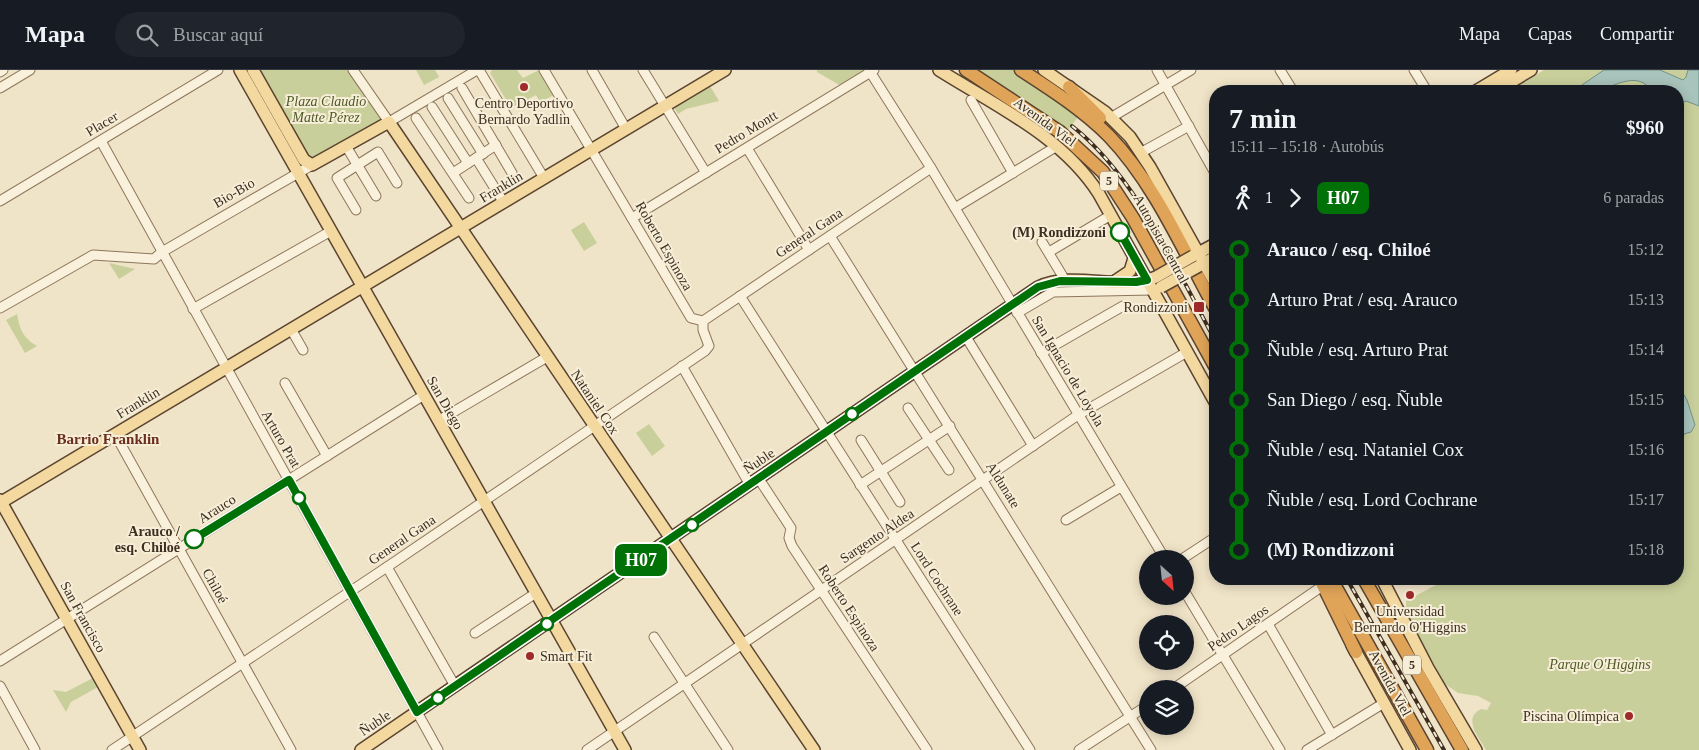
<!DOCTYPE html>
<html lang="es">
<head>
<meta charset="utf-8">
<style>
	:root { --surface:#171b24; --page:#20242c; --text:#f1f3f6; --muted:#9ea1a6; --line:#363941 }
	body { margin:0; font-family:"Times New Roman",serif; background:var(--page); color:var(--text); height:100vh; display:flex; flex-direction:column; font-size:19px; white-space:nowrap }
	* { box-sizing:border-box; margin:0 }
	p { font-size:16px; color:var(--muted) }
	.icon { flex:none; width:28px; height:28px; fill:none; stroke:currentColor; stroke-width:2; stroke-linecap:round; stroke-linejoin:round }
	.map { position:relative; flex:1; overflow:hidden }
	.details { position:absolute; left:1209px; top:15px; width:475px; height:500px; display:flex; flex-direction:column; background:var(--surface); border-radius:20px; box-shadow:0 2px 12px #0003 }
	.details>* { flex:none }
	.badge { padding:0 10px; border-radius:8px; font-size:18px; line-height:32px }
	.needle { width:32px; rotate:153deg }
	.controls { position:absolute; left:1139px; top:480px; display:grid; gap:10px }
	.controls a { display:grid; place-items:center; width:55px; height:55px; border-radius:50%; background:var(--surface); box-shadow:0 2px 12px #0003; font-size:25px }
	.map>.badge { position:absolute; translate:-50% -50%; box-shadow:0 0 0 2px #fff }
	.legs { display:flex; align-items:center; gap:8px; height:55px; padding:0 20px; font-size:16px }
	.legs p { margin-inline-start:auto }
	.summary { display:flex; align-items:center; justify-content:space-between; height:85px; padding:0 20px }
	h1 { font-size:28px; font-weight:700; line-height:38px }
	ul { padding:0 20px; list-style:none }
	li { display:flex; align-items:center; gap:18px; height:50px; font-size:19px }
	li i { display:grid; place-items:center; width:8px; height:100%; margin:0 6px; background:currentColor }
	li i::after { content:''; width:12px; height:12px; margin:-6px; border:4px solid; border-radius:50%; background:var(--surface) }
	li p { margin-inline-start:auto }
	li:first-child i { background:linear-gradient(#0000 50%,currentColor 0) }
	li:last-child i { background:linear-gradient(currentColor 50%,#0000 0) }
	header { display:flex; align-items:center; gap:30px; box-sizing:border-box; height:70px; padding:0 25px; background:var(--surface); border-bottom:1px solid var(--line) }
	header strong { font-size:24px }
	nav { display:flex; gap:28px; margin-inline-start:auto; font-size:18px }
	.search { width:350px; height:45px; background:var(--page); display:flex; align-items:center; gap:12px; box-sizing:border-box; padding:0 18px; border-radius:28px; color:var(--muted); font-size:19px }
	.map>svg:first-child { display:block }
	.green { fill:#c9cf9b }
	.water { fill:#a9c4bc; stroke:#6f938a }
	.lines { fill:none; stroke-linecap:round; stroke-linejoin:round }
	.minor-casing { stroke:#8d765c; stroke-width:11 }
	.major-casing { stroke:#5b4430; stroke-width:14 }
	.highway-casing { stroke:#5b4430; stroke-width:15 }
	.minor { stroke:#faf1dc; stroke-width:9 }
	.major { stroke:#f3d9a0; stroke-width:11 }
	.highway { stroke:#e0a458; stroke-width:12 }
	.rail-casing { stroke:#3d2e20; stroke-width:4 }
	.rail { stroke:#f7eed8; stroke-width:2; stroke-dasharray:5.5; stroke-linecap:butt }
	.major-bridge-casing { stroke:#5b4430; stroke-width:14; stroke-linecap:butt }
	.major-bridge { stroke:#f3d9a0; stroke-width:11 }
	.line-1-casing { stroke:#fff; stroke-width:11 }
	.line-1 { stroke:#007106; stroke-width:8 }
	.poi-dot { fill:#9e2a2b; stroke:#f7eed8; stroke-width:2 }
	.stop-1-dot { fill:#fff; stroke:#007106; stroke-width:2.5 }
	.labels { text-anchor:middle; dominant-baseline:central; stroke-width:4; stroke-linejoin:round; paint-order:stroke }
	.shield { fill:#f7eed8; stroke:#756857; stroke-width:1 }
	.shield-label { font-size:12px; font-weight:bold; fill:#3d2e20 }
	.park-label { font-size:14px; font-style:italic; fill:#4d5a26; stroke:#f7eed8 }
	.poi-label { font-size:14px; fill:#3d2e20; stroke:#f7eed8 }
	.street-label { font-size:14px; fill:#3d2e20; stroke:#f7eed8 }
	.stop-label { font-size:14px; font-weight:bold; fill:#3d2e20; stroke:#f7eed8; text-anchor:end }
	.neighbourhood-label { font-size:15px; font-weight:bold; fill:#6b2e1e; stroke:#f7eed8 }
</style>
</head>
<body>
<header>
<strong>Mapa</strong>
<div class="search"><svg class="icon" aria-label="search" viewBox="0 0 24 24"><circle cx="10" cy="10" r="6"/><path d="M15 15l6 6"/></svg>Buscar aquí</div>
<nav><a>Mapa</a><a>Capas</a><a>Compartir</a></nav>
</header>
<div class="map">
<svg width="1699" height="680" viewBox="0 0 1699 680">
	<rect width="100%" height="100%" fill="#f0e4c8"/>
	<g class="green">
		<polygon points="259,0 349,0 382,47 380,52 315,89 308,88"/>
		<polygon points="416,0 435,0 439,7 424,15"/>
		<polygon points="492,0 517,0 523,8 539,0 554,25 540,32 536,25 511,38 490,3"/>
		<polygon points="817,0 867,0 841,16 817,2"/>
		<polygon points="978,0 1013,0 1079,46 1068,60"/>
		<path d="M1544 0H1699V680H1486C1479 668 1462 648 1481 639L1487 640 1491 633 1478 626 1458 623 1445 614 1406 543V531L1447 509H1678V21H1509Z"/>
		<polygon points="710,16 719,31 686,39 678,44 674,37"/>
		<polygon points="584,152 597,173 584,181 571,160"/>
		<polygon points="109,193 135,199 119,209"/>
		<path d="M17 244C20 259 22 267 37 276L25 283 6 250Z"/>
		<polygon points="649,354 665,376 652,386 636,363"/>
		<polygon points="93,608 98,617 71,632 66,642 53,620 66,622"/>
	</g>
	<g class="water">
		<path d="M1604 0H1660L1683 10 1686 7 1688 0H1699V36L1686 31 1682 34 1678 63V21H1652C1637 0 1616 16 1597 21 1590 23 1580 21 1573 21Z"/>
		<polygon points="1678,315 1687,330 1695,355 1691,362 1684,364 1682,373 1678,373"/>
	</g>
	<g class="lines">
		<defs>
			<g id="minor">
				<polyline points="353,0 389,52 477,0"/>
				<polyline points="479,0 544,108"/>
				<polyline points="544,0 691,248 703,251"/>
				<polyline points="592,0 626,59"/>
				<polyline points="643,0 706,103"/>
				<polyline points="869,0 931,98 1165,489"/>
				<polyline points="1157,0 1215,103"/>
				<polyline points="1280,0 1293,21"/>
				<polyline points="1414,0 1427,21"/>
				<polyline points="0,2 3,0"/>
				<polyline points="0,18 30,0"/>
				<polyline points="462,18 512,103"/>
				<polyline points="448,28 483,84"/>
				<polyline points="971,30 1013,103"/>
				<polyline points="432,37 468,93"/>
				<polyline points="1112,47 1191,0"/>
				<polyline points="416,48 469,128"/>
				<polyline points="101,71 438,680"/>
				<polyline points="346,76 376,126"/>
				<polyline points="747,78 809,180"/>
				<polyline points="1142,82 1189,56"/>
				<polyline points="476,88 504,133"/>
				<polyline points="453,103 496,75"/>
				<polyline points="0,131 218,0"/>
				<polyline points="955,138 1057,76"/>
				<polyline points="356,140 337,108 378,82 397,113"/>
				<polyline points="632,148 874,0"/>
				<polyline points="830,166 1151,680"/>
				<polyline points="1042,172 1065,210"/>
				<polyline points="1049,182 1111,145"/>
				<polyline points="740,226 1030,680"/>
				<polyline points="0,238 93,185 154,189 162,182 312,95"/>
				<polyline points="193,239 331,161"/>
				<polyline points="1017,243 1053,222 1152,220"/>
				<polyline points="703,251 931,98"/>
				<polyline points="291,259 303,280"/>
				<polyline points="966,267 1033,376"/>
				<polyline points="1041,283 1123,236"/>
				<polyline points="682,296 750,415"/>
				<polyline points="285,313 327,386"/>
				<polyline points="908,338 949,400"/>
				<polyline points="438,351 547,287"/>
				<polyline points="115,364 291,680"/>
				<polyline points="861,370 900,432"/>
				<polyline points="759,409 791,458 789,468 792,476 927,680"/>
				<polyline points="860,415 950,356"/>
				<polyline points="1066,450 1121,417"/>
				<polyline points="1182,489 1211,470"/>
				<polyline points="387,497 455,616"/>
				<polyline points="1185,522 1280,680"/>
				<polyline points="1268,554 1332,665"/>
				<polyline points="475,563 536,523"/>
				<polyline points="654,567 728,680"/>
				<polyline points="0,591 424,325"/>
				<polyline points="0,616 35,680"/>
				<polyline points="1173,619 1318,519"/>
				<polyline points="112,680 387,497 705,281 709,276 703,260 703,251"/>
				<polyline points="587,680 1078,345 1187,282"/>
				<polyline points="1079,680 1148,635"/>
				<polyline points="1307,680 1384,633"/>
			</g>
			<g id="major">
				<polyline points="240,0 625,680"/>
				<polyline points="253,0 304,90 312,95 389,52 814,680"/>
				<path d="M939 0C996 36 1062 66 1099 124L1215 332"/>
				<polyline points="1044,0 1105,42 1130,67 1150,97 1215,213"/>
				<polyline points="1476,21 1511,0"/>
				<polyline points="1496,21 1531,0"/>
				<polyline points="1193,186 1215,174"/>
				<polyline points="1199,196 1215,187"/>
				<polyline points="1115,211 1130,201 1134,188"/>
				<polyline points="0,430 140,680"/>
				<polyline points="0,433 725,0"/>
				<polyline points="1382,509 1428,598 1476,680"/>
				<polyline points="1352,575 1410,680"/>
				<path d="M361 680 1038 217C1075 200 1119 222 1156 207"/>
			</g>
			<g id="highway">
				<polyline points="966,0 1060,62 1103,102 1133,148 1215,296"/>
				<path d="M1021 0C1052 20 1083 40 1109 66 1155 114 1183 180 1215 238"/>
				<polyline points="1069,17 1100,48"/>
				<polyline points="1320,509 1356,582"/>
				<polyline points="1331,509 1427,680"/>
				<polyline points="1364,509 1462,680"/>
			</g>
		</defs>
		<use href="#minor" class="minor-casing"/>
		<use href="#major" class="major-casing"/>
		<use href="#highway" class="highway-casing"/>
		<use href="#minor" class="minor"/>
		<use href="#major" class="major"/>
		<use href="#highway" class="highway"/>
		<defs>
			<g id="rail">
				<path d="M1072 56C1136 106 1176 199 1215 270"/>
				<polyline points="1347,509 1444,680"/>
			</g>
		</defs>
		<use href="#rail" class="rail-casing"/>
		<use href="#rail" class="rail"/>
		<defs>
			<g id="major-bridge">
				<polyline points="1156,207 1193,186"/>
				<polyline points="1161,217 1199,196"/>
			</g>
		</defs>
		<use href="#major-bridge" class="major-bridge-casing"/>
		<use href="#major-bridge" class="major-bridge"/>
	</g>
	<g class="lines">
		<defs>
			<polyline id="line-1" points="194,469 289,410 417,642 1038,217 1060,211 1136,212 1147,210 1120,162"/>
		</defs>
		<use href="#line-1" class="line-1-casing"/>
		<use href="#line-1" class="line-1"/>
	</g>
	<g class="poi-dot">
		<circle cx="524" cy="17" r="5"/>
		<rect x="1193" y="231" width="12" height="12" rx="2.5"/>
		<circle cx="1410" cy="525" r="5"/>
		<circle cx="530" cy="586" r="5"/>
		<circle cx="1629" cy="646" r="5"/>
	</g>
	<g class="stop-1-dot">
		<circle cx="1120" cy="162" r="9"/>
		<circle cx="852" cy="344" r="6"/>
		<circle cx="299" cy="428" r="6"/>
		<circle cx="692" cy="455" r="6"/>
		<circle cx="194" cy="469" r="9"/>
		<circle cx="547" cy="554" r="6"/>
		<circle cx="438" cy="628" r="6"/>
	</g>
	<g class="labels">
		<g class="shield">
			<rect x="1100" y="101.5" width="18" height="19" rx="4"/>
			<rect x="1403" y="585.5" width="18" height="19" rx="4"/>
		</g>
		<g class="shield-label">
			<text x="1109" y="111">5</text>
			<text x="1412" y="595">5</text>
		</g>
		<g class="park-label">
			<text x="326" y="31">Plaza Claudio<tspan x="326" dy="16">Matte Pérez</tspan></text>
			<text x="1600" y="594">Parque O'Higgins</text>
		</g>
		<g class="poi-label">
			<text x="524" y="33">Centro Deportivo<tspan x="524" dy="16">Bernardo Yadlin</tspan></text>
			<text x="1188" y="237" text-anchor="end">Rondizzoni</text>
			<text x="1410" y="541">Universidad<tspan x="1410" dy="16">Bernardo O'Higgins</tspan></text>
			<text x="540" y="586" text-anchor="start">Smart Fit</text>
			<text x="1619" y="646" text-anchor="end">Piscina Olímpica</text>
		</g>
		<g class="street-label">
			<text transform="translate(1045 52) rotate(36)">Avenida Viel</text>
			<text transform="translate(102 54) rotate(-31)">Placer</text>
			<text transform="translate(746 62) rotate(-31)">Pedro Montt</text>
			<text transform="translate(501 117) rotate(-31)">Franklin</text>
			<text transform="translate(234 123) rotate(-30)">Bio-Bio</text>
			<text transform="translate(809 163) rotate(-34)">General Gana</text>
			<text transform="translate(1161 169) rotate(61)">Autopista Central</text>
			<text transform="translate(664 176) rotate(60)">Roberto Espinoza</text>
			<text transform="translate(1068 301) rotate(59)">San Ignacio de Loyola</text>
			<text transform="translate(595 332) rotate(56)">Nataniel Cox</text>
			<text transform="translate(138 333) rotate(-31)">Franklin</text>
			<text transform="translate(445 333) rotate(60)">San Diego</text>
			<text transform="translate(281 369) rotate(60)">Arturo Prat</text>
			<text transform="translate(759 391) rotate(-34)">Ñuble</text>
			<text transform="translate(1003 415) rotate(58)">Aldunate</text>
			<text transform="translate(217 439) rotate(-32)">Arauco</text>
			<text transform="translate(877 466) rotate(-34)">Sargento Aldea</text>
			<text transform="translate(402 470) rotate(-34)">General Gana</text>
			<text transform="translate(937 509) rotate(57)">Lord Cochrane</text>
			<text transform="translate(215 516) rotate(61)">Chiloé</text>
			<text transform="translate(849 538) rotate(57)">Roberto Espinoza</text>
			<text transform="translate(83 547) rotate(61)">San Francisco</text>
			<text transform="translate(1238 558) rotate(-35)">Pedro Lagos</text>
			<text transform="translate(1390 613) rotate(61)">Avenida Viel</text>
			<text transform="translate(375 653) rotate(-34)">Ñuble</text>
		</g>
		<g class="stop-label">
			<text x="1106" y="162">(M) Rondizzoni</text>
			<text x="180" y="461">Arauco /<tspan x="180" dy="16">esq. Chiloé</tspan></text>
		</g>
		<g class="neighbourhood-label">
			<text x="108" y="369">Barrio Franklin</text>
		</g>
	</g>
</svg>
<div class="controls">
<a><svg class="needle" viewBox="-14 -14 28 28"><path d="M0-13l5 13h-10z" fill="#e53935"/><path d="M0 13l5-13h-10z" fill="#9ea1a6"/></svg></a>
<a><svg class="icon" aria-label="locate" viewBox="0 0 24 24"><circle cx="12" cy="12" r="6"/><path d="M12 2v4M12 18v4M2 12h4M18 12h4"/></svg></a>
<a><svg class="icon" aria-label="layers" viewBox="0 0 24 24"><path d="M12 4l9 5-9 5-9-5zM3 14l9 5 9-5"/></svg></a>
</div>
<b class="badge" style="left:641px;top:490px;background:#007106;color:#fff">H07</b>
<section class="details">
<div class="summary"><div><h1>7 min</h1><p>15:11 – 15:18 · Autobús</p></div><b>$960</b></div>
<div class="legs"><svg class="icon" aria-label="walk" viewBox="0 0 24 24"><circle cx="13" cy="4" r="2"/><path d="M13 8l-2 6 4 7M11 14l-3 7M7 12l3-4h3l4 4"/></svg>1<svg class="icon" aria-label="forward" viewBox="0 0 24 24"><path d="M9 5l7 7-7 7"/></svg><b class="badge" style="background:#007106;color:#fff">H07</b><p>6 paradas</p></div>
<ul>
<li><i style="color:#007106"></i><b>Arauco / esq. Chiloé</b><p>15:12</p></li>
<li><i style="color:#007106"></i><span>Arturo Prat / esq. Arauco</span><p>15:13</p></li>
<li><i style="color:#007106"></i><span>Ñuble / esq. Arturo Prat</span><p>15:14</p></li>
<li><i style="color:#007106"></i><span>San Diego / esq. Ñuble</span><p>15:15</p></li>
<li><i style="color:#007106"></i><span>Ñuble / esq. Nataniel Cox</span><p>15:16</p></li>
<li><i style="color:#007106"></i><span>Ñuble / esq. Lord Cochrane</span><p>15:17</p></li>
<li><i style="color:#007106"></i><b>(M) Rondizzoni</b><p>15:18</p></li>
</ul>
</section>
</div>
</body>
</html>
